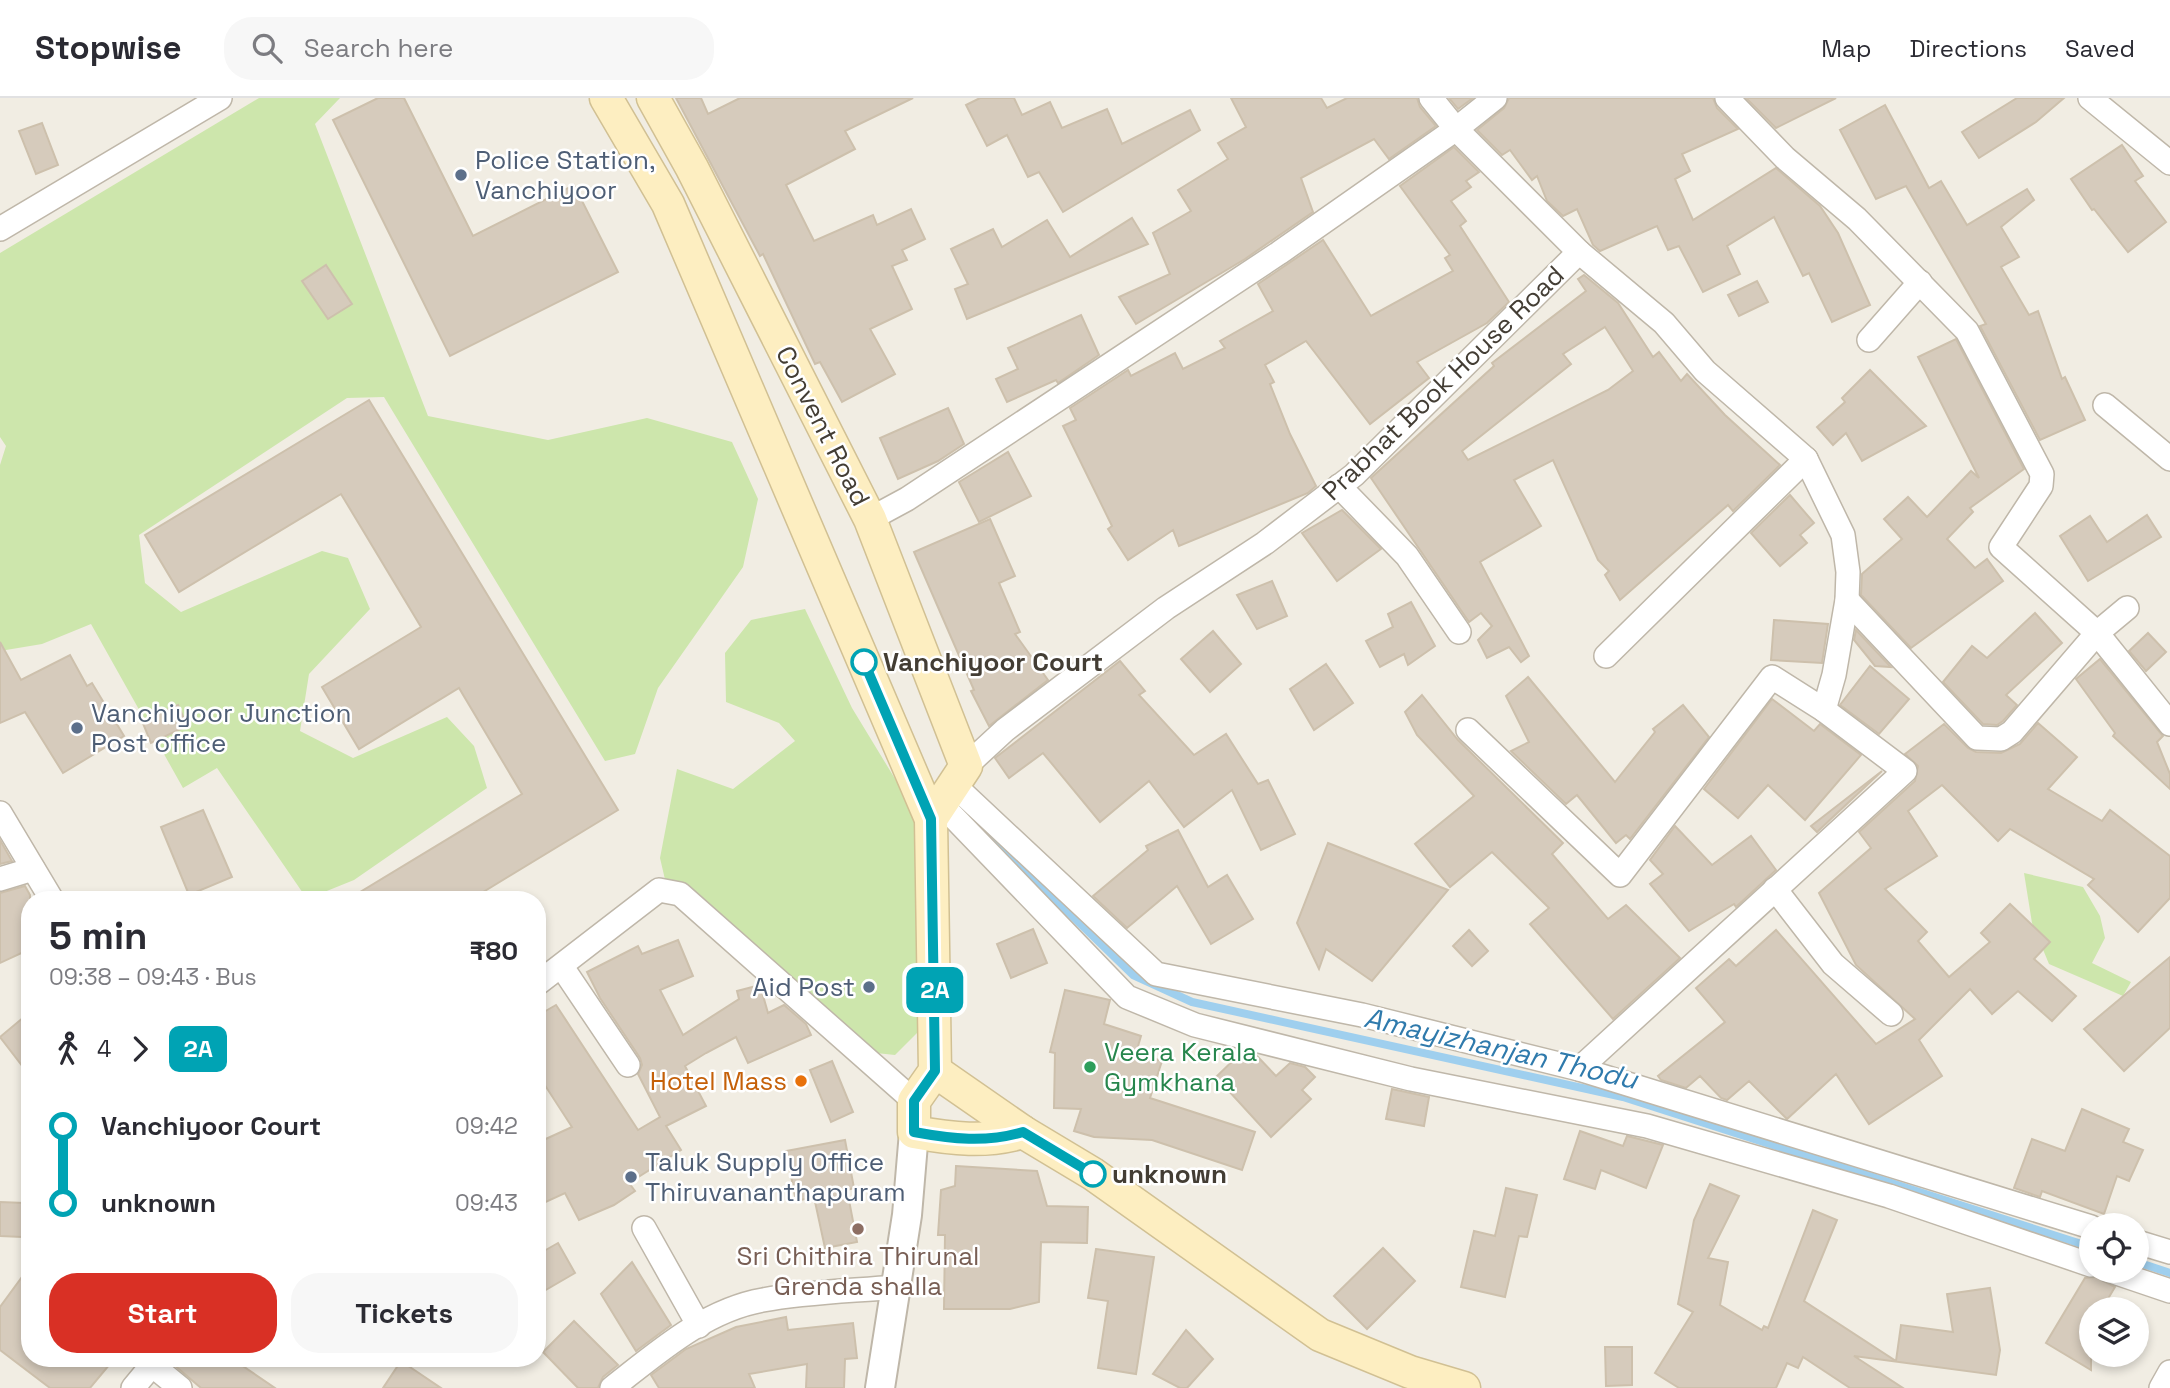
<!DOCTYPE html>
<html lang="en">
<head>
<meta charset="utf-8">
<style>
	:root { --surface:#fff; --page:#f7f7f7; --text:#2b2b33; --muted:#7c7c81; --line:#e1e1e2; --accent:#d93025 }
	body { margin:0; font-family:"Space Grotesk",sans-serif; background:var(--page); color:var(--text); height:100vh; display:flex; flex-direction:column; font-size:26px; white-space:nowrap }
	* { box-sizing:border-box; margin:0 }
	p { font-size:23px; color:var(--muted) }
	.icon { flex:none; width:38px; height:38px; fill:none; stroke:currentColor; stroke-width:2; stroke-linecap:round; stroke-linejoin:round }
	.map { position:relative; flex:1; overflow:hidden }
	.details { position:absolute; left:21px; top:793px; width:525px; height:476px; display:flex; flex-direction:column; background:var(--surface); border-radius:28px; box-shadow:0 4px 10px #0003 }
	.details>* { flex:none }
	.badge { padding:0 14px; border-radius:10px; font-size:24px; line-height:46px }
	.fabs { position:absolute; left:2079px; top:1115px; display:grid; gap:14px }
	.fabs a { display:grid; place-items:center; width:70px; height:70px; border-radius:50%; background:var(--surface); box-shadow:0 4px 10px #0003; font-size:35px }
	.map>.badge { position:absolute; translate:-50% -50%; box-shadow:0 0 0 4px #fff }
	.legs { display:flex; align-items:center; gap:10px; height:77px; padding:0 28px; font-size:23px }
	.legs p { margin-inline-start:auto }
	.head { display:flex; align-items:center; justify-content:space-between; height:119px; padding:0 28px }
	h1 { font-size:38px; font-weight:600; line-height:52px }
	.button { display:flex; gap:14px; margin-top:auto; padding:14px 28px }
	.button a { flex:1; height:80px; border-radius:28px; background:var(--accent); color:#fff; font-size:28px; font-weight:600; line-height:80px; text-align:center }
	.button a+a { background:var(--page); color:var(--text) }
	ul { padding:0 28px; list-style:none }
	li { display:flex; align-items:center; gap:24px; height:77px; font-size:26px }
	li i { display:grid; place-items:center; width:10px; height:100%; margin:0 9px; background:currentColor }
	li i::after { content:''; width:18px; height:18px; margin:-9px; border:5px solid; border-radius:50%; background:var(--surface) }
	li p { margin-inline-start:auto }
	li:first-child i { background:linear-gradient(#0000 50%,currentColor 0) }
	li:last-child i { background:linear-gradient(currentColor 50%,#0000 0) }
	header { display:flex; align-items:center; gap:42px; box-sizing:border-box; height:98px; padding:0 35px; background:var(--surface); border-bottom:2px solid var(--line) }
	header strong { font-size:33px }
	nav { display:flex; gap:38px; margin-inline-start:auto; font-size:24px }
	.search { width:490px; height:63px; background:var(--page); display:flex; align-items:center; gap:18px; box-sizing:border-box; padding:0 24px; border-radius:28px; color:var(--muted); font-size:26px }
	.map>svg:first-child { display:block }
	.green { fill:#cde6ac }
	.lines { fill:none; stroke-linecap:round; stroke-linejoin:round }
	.stream { stroke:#9fcfee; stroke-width:8 }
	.building { fill:#d6cbbc; stroke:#cdc0ac; stroke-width:2; fill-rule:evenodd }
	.minor-casing { stroke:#bfb7a9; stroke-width:26 }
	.tertiary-casing { stroke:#bfb7a9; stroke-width:32 }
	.secondary-casing { stroke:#d1c093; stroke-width:35 }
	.minor { stroke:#fff; stroke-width:23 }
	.tertiary { stroke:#fff; stroke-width:28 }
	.secondary { stroke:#fdeec1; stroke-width:32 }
	.line-1-casing { stroke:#fff; stroke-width:16 }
	.line-1 { stroke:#00a3b4; stroke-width:10 }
	.service-dot { fill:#5c6f8a; stroke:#fff; stroke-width:2.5 }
	.stop-1-dot { fill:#fff; stroke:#00a3b4; stroke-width:3.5 }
	.leisure-dot { fill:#2e9e5b; stroke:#fff; stroke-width:2.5 }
	.food-dot { fill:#e8710a; stroke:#fff; stroke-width:2.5 }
	.education-dot { fill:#8d6e63; stroke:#fff; stroke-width:2.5 }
	.labels { text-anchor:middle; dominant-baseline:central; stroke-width:5; stroke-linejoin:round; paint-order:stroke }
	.service-label { font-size:26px; fill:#4e5e75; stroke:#fff; text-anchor:start }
	.street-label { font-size:26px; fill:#433d34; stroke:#fff }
	.stop-label { font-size:26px; font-weight:bold; fill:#433d34; stroke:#fff; text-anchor:start }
	.leisure-label { font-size:26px; fill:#27864d; stroke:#fff; text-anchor:start }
	.food-label { font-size:26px; fill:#c56008; stroke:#fff; text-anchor:end }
	.education-label { font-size:26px; fill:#785e54; stroke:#fff }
	.water-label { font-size:28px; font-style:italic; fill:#2f7aac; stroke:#fff }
</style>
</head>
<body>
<header>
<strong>Stopwise</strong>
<div class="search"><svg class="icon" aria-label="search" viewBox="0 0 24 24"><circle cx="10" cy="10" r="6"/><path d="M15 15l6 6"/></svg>Search here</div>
<nav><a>Map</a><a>Directions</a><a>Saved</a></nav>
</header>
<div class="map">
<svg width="2170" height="1290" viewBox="0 0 2170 1290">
	<rect width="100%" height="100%" fill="#f1ede3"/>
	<g class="green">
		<polygon points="259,0 340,0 315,26 428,318 548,342 647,320 732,344 758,401 743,469 658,590 635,656 605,663 384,299 347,300 139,437 145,485 181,514 322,453 348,460 370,511 309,576 300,633 353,660 447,619 474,648 487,690 354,782 307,801 217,670 183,690 91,526 42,546 0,553 0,367 6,348 0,339 0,155"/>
		<polygon points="805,511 852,610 917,717 922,930 895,957 876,955 784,873 670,803 660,760 677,671 733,691 795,643 779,625 726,604 725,555 751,522"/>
		<polygon points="2024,775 2083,789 2100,818 2105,840 2092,865 2131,884 2123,898 2049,866 2032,825"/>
	</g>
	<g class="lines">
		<g class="stream">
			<polyline points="957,706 1133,877 1192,904 1623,999 2091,1149"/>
			<polyline points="2137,1164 2170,1175"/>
		</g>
	</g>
	<g class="building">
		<polygon points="378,0 404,0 473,138 574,87 618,174 450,258 333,22"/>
		<polygon points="676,0 701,0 708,16 740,0 913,0 845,33 855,51 786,87 814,143 873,117 877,127 911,111 925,141 902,152 907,162 892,168 912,211 870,231 895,276 842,304 820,264 815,266 763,156 760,158"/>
		<polygon points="980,0 1014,0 1022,17 1050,4 1062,30 1107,11 1122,46 1190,12 1200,32 1063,114 1039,74 1028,79 1007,37 987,48 966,7"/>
		<polygon points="1231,0 1321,0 1327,10 1347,0 1417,0 1420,9 1436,28 1389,61 1374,41 1301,80 1313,114 1245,161 1136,226 1119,199 1170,176 1153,135 1191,113 1178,92 1228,61 1218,45 1246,29"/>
		<polygon points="1449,0 1473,0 1458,11"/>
		<polygon points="1509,0 1713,0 1717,10 1738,31 1682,56 1690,73 1675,81 1693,122 1776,70 1820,108 1838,135 1870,207 1832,224 1809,175 1803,178 1774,119 1727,148 1740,176 1703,194 1679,148 1668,152 1657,128 1600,153 1593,147 1577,111 1563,118 1547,103 1537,78 1532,82 1510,52 1502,57 1477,32 1504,10"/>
		<polygon points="1746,0 1836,0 1776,30"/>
		<polygon points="2017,0 2064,0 2036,24 1979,60 1962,34"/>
		<polygon points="1885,7 1929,90 1941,83 1967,127 2027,91 2034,102 2001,129 2019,159 2001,169 2029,217 2038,213 2062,281 2065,279 2085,322 2040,342 1980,228 1986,226 1906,88 1876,101 1840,32"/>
		<polygon points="42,25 58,67 36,76 19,33"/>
		<polygon points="2122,47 2143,78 2135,83 2166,124 2128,154 2094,111 2092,112 2071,81"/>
		<polygon points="1454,49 1479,74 1466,83 1471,89 1451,103 1466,123 1460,128 1509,204 1487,225 1417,264 1429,280 1370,326 1306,243 1265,267 1274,284 1270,286 1290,336 1316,388 1308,395 1179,448 1173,432 1128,462 1108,431 1112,428 1063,328 1076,322 1070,310 1128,272 1131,278 1175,255 1183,271 1225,250 1220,243 1273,213 1258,186 1323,142 1371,218 1453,173 1445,160 1450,157 1400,88"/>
		<polygon points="1132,120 1148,146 967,221 955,191 968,186 951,151 993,131 1002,149 1047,122 1070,159"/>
		<polygon points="326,167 352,206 328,221 302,183"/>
		<path d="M1584 177 1618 205 1653 259 1659 254 1681 283 1687 276 1725 317 1780 367 1733 413 1728 407 1620 502 1605 477 1609 473 1598 462 1553 362 1514 382 1541 428 1480 464 1529 558 1521 564 1509 549 1487 560 1478 542 1492 528 1481 515 1469 524 1371 380 1494 268 1492 265 1586 193 1578 181ZM1605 229 1633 273 1608 292 1468 362 1462 353 1571 266 1563 256Z"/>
		<polygon points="1757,183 1768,204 1739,218 1728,197"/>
		<polygon points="1081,217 1099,257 1058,285 1056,282 1007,304 996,281 1018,271 1008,250"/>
		<polygon points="1956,241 2024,371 1970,410 1973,414 1947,441 1975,470 1987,461 2003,483 1911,550 1861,497 1862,476 1902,441 1884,421 1908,399 1927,419 1971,373 1979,380 1918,259"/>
		<polygon points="1870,272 1926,328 1862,363 1846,335 1833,347 1817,329 1845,304 1842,300"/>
		<polygon points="369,302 618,712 470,802 347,802 522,696 459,590 359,651 322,589 421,529 341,396 179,494 145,437"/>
		<polygon points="948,310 964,346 938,363 898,381 880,340"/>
		<polygon points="1008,354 1031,398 979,424 959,384"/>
		<polygon points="1790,397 1814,425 1800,437 1807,445 1780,468 1751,435"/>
		<polygon points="1342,412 1381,451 1337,483 1302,435"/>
		<polygon points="2147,417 2161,439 2088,483 2060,438 2090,418 2107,444"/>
		<polygon points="990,421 1015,478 999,485 1020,534 1015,536 1048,582 989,628 971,593 974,592 914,454"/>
		<polygon points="1272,483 1287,518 1257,531 1237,497"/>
		<polygon points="1411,504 1435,548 1408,567 1404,556 1380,569 1366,543 1393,529 1388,516"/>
		<polygon points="2035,515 2062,545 2006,597 2017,607 2003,623 1997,627 1983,626 1943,584 1972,548 1987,560"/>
		<polygon points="1774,522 1828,526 1822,565 1771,562"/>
		<polygon points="1856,532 1891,569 1875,568 1854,542"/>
		<polygon points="1213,533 1241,566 1210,594 1181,561"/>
		<polygon points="2148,535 2166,554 2146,573 2129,553"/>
		<polygon points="0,544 21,582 70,557 87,588 92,585 124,638 63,675 25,614 0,625"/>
		<polygon points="2100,561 2163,638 2157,644 2170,676 2170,691 2113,638 2115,635 2076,581"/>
		<polygon points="1120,563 1145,593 1139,597 1194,657 1226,636 1258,686 1268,682 1295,736 1261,752 1232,692 1184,729 1149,683 1100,724 1043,655 1009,680 995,660"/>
		<polygon points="1326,566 1353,605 1314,632 1290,591"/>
		<polygon points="1870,568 1909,601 1879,636 1840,607"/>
		<polygon points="1528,579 1615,684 1655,634 1653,631 1683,607 1709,639 1630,741 1626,737 1616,745 1577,697 1566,706 1511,653 1529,644 1506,598"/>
		<polygon points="1422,597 1458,642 1563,745 1552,756 1608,821 1626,807 1680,860 1613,921 1530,826 1549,810 1492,754 1450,789 1415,746 1474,698 1417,637 1405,614"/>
		<polygon points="1772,601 1814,633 1820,626 1861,657 1805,722 1768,687 1738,720 1704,691"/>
		<polygon points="178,607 187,628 151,645 142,623"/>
		<polygon points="2038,625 2077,659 2048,691 2102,723 2110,712 2170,758 2170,800 2138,834 2088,787 2094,781 2010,731 1998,743 1942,687 1908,713 1937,758 1885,791 1927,834 1918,843 1949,879 1990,844 1981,835 2010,806 2050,844 2034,861 2076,898 2052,923 2018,893 1992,916 1970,891 1919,942 1942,978 1869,1026 1836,976 1787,1021 1749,983 1727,1002 1721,1000 1700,978 1686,990 1661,982 1658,978 1725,924 1696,890 1729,861 1736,868 1776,832 1876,946 1915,921 1856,867 1819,795 1871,750 1859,734 1915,683 1918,668 1905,656 1944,626 1968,650 1976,654 2001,655 2020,646"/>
		<polygon points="1882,673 1817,734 1811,728"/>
		<polygon points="203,712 232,779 189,797 161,729"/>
		<polygon points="1675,728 1712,767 1751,738 1776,772 1736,809 1734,806 1689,833 1650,786 1663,776 1650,762"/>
		<polygon points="1178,732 1208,789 1227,777 1253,821 1211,846 1177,788 1127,830 1093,798 1148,752 1146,748"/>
		<polygon points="0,742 12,763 0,766"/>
		<polygon points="1328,745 1448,792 1372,883 1326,851 1319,871 1297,825"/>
		<polygon points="25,788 30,797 30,851 0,865 0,795"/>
		<polygon points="1033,831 1047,865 1011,880 997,846"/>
		<polygon points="1469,832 1488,853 1472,868 1453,848"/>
		<polygon points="678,842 693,878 660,892 683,937 739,901 737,893 760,887 768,915 784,907 806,926 811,937 748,965 736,939 706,955 685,968 706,1008 666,1028 681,1052 629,1085 635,1093 614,1107 579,1122 565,1095 537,1108 537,1045 572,1029 537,975 537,918 556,907 638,1032 660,1019 638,976 642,967 640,960 600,900 587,874 638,848 642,856"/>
		<polygon points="2170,859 2170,930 2124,973 2084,931"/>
		<polygon points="1065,892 1110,902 1104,926 1141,938 1136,955 1162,963 1150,1000 1255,1034 1242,1072 1152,1042 1094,1039 1074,1033 1081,1011 1054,1010 1055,955 1050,954"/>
		<polygon points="30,914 30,978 0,939"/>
		<polygon points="1243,953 1256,957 1276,978 1290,965 1305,969 1315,979 1302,992 1311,1001 1271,1039 1216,979"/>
		<polygon points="832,963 853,1014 831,1024 810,972"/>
		<polygon points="1392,991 1429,999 1424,1028 1386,1021"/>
		<polygon points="2082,1011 2129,1031 2123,1044 2143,1052 2129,1083 2117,1078 2104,1116 2042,1093 2040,1099 2014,1090 2032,1041 2065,1053"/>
		<polygon points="1580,1033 1623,1048 1627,1038 1663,1047 1646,1090 1601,1072 1595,1091 1564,1081"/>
		<polygon points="845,1042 854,1090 847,1092 857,1144 825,1150 814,1099 796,1103 786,1053"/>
		<polygon points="956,1068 1037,1073 1047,1108 1088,1109 1087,1145 1041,1144 1039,1204 1010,1211 944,1211 945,1137 938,1137 941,1092 955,1088"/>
		<polygon points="1710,1086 1739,1098 1708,1160 1728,1164 1720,1207 1762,1232 1764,1228 1768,1230 1813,1112 1837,1122 1804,1203 1896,1263 1901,1227 1953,1234 1947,1196 1990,1190 2000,1252 1996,1277 1854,1258 1903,1290 1850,1290 1803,1259 1798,1270 1787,1265 1776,1290 1679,1290 1655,1275 1693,1214 1678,1206 1694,1122"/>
		<polygon points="1506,1090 1537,1097 1527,1139 1519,1138 1505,1199 1461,1189 1474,1133 1495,1138"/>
		<polygon points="0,1104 24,1105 22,1139 0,1138"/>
		<polygon points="558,1145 575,1175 537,1197 537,1157"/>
		<polygon points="1383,1150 1415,1183 1367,1231 1334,1198"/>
		<polygon points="1096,1151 1154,1159 1136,1276 1098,1270 1108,1203 1088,1200"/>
		<polygon points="632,1164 671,1227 636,1253 601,1196"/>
		<polygon points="30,1168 30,1260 115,1260 90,1290 50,1290 0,1252 0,1209"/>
		<polygon points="2096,1179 2115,1189 2102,1211 2091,1211 2091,1272 2046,1245 2085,1180"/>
		<polygon points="786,1219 788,1232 853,1225 857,1260 845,1261 844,1290 806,1290 807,1266 749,1276 755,1290 659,1290 651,1277 686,1251 736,1229"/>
		<polygon points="574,1223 618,1267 603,1279 598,1290 578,1290 543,1254"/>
		<polygon points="1186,1232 1213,1261 1187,1290 1180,1290 1153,1276"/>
		<polygon points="1605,1249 1632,1249 1632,1287 1606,1288"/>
		<polygon points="166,1260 231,1260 275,1290 201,1290"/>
		<polygon points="401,1263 441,1290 383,1290"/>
	</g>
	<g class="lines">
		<defs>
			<g id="minor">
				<polyline points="1431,0 1456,31 1579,154"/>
				<polyline points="1727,0 1785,60 1857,121 1967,233 2042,376 2041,388 2001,449 2097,535 2170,626"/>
				<polyline points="2090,0 2170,65"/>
				<polyline points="0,131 220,0"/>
				<polyline points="1869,242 1920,184"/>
				<polyline points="2105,307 2170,361"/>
				<polyline points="1339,388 1407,458 1459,534"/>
				<polyline points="870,421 907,401 1279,155 1456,31 1495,0"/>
				<polyline points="1847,502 1977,640 2001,641 2012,634 2097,535 2127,510"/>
				<polyline points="1606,558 1806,361"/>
				<polyline points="1468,632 1620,777 1772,579 1824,612 1905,673 1579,971"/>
				<polyline points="966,668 1005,632 1166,510 1265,445 1354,377 1579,154 1664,225 1705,273 1806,361 1843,437 1848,474 1847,502 1834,577 1824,612"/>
				<polyline points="955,688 1156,876 1362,917 1579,971 2091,1129"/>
				<polyline points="941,706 1127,899 1195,927 1411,981 1647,1028 1889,1098 2091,1167"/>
				<polyline points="0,715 52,802"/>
				<polyline points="0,781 33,771"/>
				<polyline points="1775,791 1833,866 1891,916"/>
				<polyline points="562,869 628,967"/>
				<polyline points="537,886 659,792 680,796 914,1003"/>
				<polyline points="644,1130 699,1228"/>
				<polyline points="2137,1144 2170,1154"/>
				<polyline points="2108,1172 2170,1193"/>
				<polyline points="133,1290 152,1267 180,1290"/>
				<path d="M612 1290C657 1255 705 1212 763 1202 806 1194 852 1193 896 1189"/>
				<polyline points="2161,1290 2170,1274"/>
			</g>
			<polyline id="tertiary" points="880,1290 907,1117 914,1034"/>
			<g id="secondary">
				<path d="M606 0 668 106 931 721 935 973 914 1003V1034C952 1041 986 1045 1023 1034"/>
				<polyline points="653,0 692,70 870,421 966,668 931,721"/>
				<polyline points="935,973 1023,1034 1093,1076 1320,1237 1410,1274 1464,1290"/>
			</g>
		</defs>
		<use href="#minor" class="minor-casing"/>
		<use href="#tertiary" class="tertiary-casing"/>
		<use href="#secondary" class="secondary-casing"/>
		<use href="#minor" class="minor"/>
		<use href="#tertiary" class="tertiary"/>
		<use href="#secondary" class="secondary"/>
	</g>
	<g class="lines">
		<defs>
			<path id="line-1" d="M864 564 931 721 935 973 914 1003V1034C952 1041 986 1045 1023 1034L1093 1076"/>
		</defs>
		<use href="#line-1" class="line-1-casing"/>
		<use href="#line-1" class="line-1"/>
	</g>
	<g class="service-dot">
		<circle cx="461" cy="77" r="7"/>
		<circle cx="77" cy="630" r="7"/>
		<circle cx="869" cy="889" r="7"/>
		<circle cx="631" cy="1079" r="7"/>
	</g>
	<g class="stop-1-dot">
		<circle cx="864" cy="564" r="12"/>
		<circle cx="1093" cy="1076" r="12"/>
	</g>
	<circle class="leisure-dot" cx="1090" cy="969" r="7"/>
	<circle class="food-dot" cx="801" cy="983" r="7"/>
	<circle class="education-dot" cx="858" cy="1131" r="7"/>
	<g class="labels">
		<g class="service-label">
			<text x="475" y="62">Police Station,<tspan x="475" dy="30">Vanchiyoor</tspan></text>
			<text x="91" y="615">Vanchiyoor Junction<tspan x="91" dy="30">Post office</tspan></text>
			<text x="855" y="889" text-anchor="end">Aid Post</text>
			<text x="645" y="1064">Taluk Supply Office<tspan x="645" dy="30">Thiruvananthapuram</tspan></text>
		</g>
		<g class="street-label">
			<text transform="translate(1443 285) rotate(-44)">Prabhat Book House Road</text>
			<text transform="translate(823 328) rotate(63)">Convent Road</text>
		</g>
		<g class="stop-label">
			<text x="883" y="564">Vanchiyoor Court</text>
			<text x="1112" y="1076">unknown</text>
		</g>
		<g class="leisure-label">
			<text x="1104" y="954">Veera Kerala<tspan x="1104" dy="30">Gymkhana</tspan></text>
		</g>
		<g class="food-label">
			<text x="787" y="983">Hotel Mass</text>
		</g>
		<g class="education-label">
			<text x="858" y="1158">Sri Chithira Thirunal<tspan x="858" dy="30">Grenda shalla</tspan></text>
		</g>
		<g class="water-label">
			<text transform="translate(1501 950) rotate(13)">Amayizhanjan Thodu</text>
		</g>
	</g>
</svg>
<div class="fabs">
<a><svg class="icon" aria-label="locate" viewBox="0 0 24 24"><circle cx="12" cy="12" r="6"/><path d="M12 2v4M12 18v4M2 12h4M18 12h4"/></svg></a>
<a><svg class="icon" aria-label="layers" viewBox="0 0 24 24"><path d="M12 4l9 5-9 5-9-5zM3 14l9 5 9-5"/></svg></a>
</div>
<b class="badge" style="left:935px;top:892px;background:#00a3b4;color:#fff">2A</b>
<section class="details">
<div class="head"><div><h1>5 min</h1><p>09:38 – 09:43 · Bus</p></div><b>₹80</b></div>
<div class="legs"><svg class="icon" aria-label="walk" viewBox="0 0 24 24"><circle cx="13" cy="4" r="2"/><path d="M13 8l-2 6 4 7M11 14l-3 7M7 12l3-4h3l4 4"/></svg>4<svg class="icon" aria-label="forward" viewBox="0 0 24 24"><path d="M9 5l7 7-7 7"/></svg><b class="badge" style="background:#00a3b4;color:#fff">2A</b></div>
<ul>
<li><i style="color:#00a3b4"></i><b>Vanchiyoor Court</b><p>09:42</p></li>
<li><i style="color:#00a3b4"></i><b>unknown</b><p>09:43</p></li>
</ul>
<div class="button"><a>Start</a><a>Tickets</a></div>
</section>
</div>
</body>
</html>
